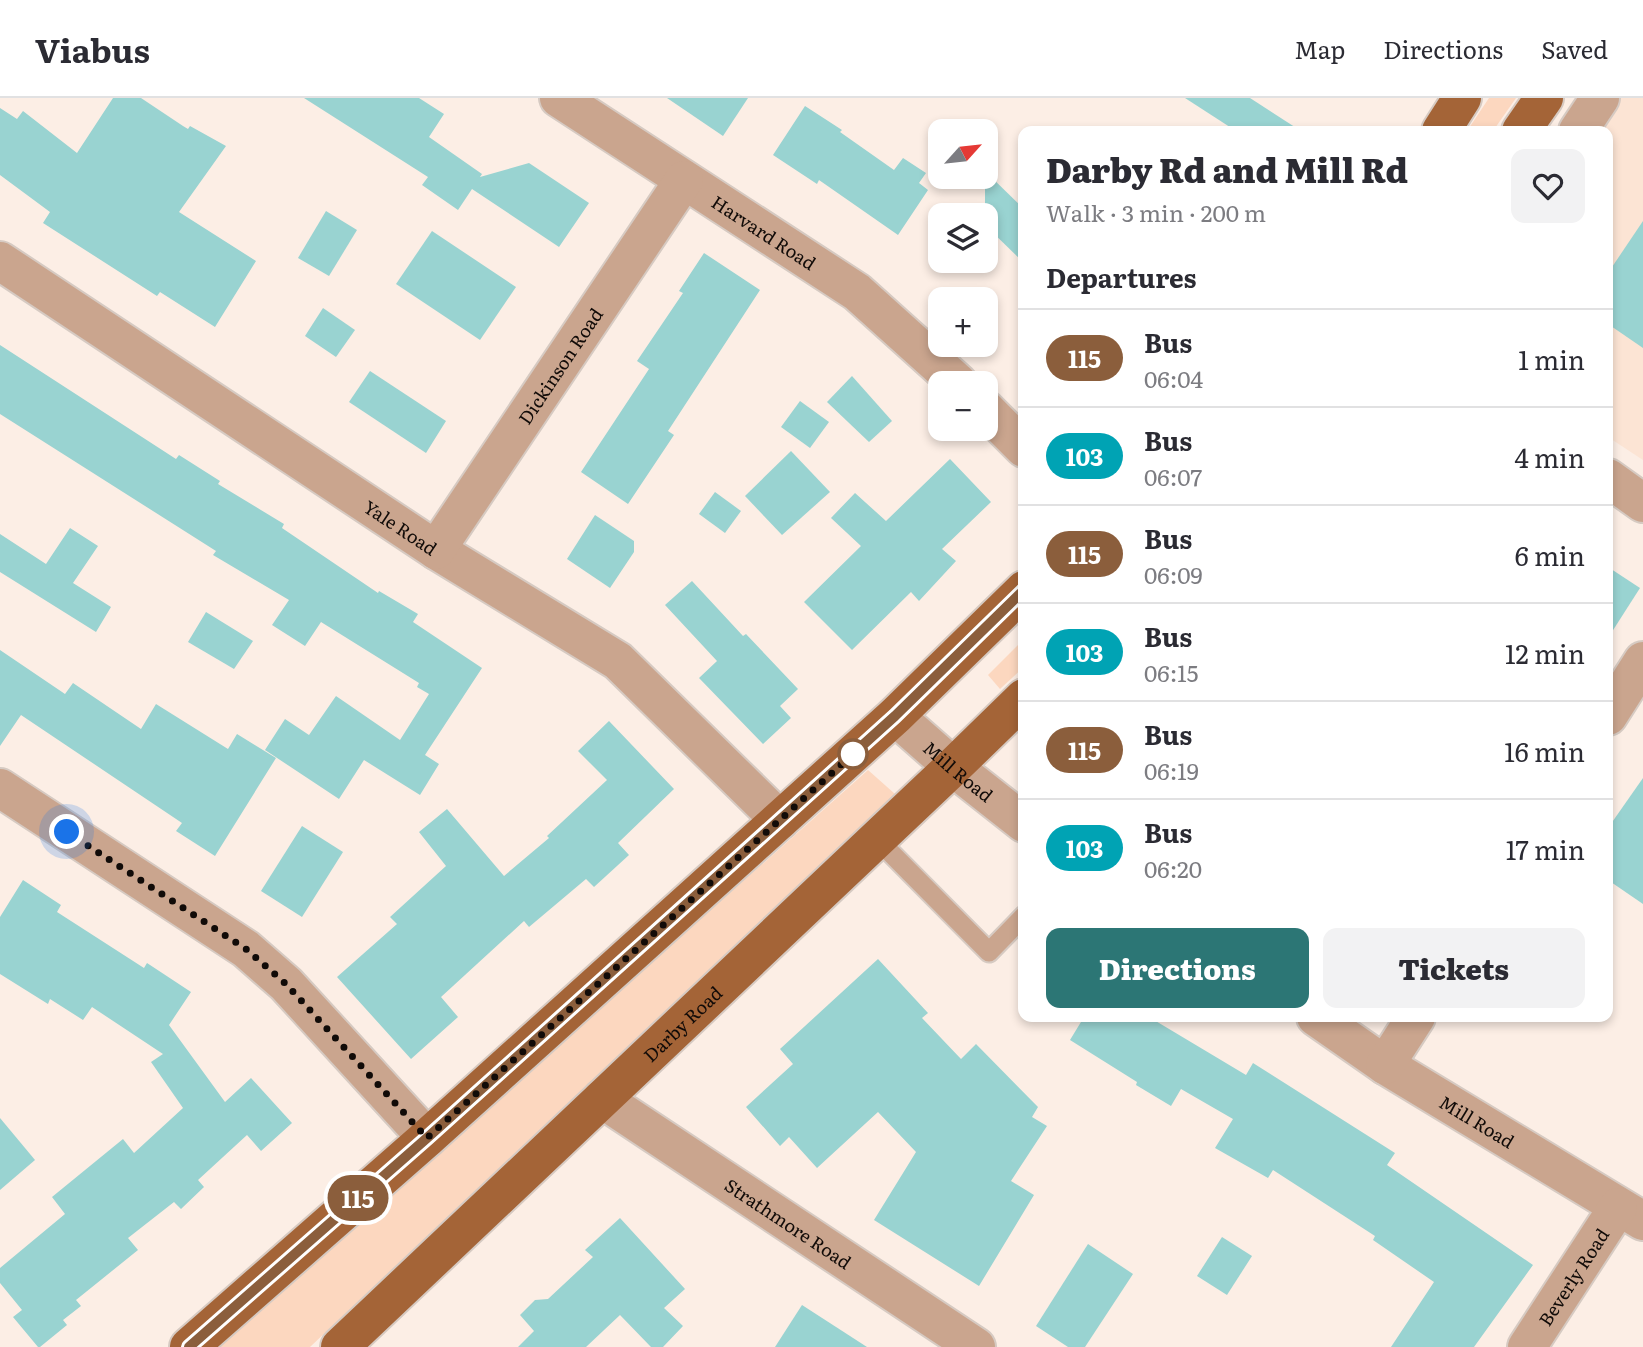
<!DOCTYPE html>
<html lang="en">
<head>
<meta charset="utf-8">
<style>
	:root { --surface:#fff; --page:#f2f2f3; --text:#2b2b33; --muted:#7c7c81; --line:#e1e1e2; --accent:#2c7675 }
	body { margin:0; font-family:Literata,serif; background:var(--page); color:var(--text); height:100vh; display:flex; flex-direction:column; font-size:26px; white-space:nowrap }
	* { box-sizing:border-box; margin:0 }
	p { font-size:23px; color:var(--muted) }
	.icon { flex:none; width:38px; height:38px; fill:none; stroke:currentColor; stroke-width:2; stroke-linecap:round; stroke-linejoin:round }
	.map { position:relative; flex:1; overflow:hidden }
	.side { position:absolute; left:1018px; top:28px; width:595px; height:896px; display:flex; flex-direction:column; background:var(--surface); border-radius:14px; box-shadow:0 4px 10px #0003 }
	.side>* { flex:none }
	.badge { padding:0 14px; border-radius:23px; font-size:24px; line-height:46px }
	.needle { width:46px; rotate:63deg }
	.fabs { position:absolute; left:928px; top:21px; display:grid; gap:14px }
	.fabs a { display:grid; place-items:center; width:70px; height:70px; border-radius:14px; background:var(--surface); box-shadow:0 4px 10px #0003; font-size:35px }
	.you { position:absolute; width:35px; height:35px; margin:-18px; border:5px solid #fff; border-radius:50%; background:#1a73e8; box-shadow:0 0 0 10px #1a73e833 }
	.map>.badge { position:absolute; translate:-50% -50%; box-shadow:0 0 0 4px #fff }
	h2 { padding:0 28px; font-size:26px; line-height:63px }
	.round { display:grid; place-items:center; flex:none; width:74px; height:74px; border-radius:14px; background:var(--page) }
	.headline { display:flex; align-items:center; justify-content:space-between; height:119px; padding:0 28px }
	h1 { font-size:33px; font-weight:800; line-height:52px }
	.button { display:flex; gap:14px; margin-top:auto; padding:14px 28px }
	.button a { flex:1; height:80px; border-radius:14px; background:var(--accent); color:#fff; font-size:28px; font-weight:800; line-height:80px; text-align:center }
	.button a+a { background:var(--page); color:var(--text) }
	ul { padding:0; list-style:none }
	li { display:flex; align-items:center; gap:21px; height:98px; padding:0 28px; border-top:2px solid var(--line) }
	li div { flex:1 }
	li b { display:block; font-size:26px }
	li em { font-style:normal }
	li .badge { min-width:77px; font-weight:700; text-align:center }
	header { display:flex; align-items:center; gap:42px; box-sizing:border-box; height:98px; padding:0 35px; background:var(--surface); border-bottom:2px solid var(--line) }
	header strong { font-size:33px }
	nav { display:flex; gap:38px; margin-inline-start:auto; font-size:24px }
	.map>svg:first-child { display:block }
	.built { fill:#fce4d4 }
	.green { fill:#fcd7bf }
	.building { fill:#99d3d1 }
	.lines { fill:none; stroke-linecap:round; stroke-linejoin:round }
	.service-casing { stroke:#d6cac2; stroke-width:23 }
	.minor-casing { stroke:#d6cac2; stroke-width:42 }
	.primary-casing { stroke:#d6cac2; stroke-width:42 }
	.service { stroke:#caa58e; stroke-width:19 }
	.minor { stroke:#caa58e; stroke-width:38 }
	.primary { stroke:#a46437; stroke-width:38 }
	.line-casing { stroke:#fff; stroke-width:16 }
	.line { stroke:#8b5e3c; stroke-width:10 }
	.walk { stroke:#110b08; stroke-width:7; stroke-dasharray:0 12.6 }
	.stop-dot { fill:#fff; stroke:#8b5e3c; stroke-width:3.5 }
	.labels { text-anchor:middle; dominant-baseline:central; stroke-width:7; stroke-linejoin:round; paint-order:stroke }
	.street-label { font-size:18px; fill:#110b08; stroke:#fefefe }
</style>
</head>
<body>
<header>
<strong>Viabus</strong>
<nav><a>Map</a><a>Directions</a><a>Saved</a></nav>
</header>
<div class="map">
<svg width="1643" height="1249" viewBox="0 0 1643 1249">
	<rect width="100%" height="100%" fill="#fceee5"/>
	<polygon class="built" points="1620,0 1643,0 1643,362 1608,339 1608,33 1597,33"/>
	<g class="green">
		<polygon points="1489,0 1516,0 1493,33 1467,33"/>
		<polygon points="1024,541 1024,569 1000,591 988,577"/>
		<polygon points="868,672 895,696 310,1249 220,1249"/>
	</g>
	<g class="building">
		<polygon points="113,0 141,0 183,28 188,31 190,28 226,48 179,114 256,163 215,229 160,194 157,198 43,125 50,114 0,77 0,10 17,21 23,13 77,55"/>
		<polygon points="304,0 419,0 444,16 429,39 482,76 480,79 529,65 589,105 559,149 472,91 458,112 422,87 428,79"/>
		<polygon points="667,0 748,0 723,38"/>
		<polygon points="1185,0 1250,0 1301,33 1236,33"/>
		<polygon points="805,8 842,32 840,34 894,72 903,60 926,75 919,85 928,92 898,137 819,82 817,86 773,57"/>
		<polygon points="985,73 1024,111 1024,165 985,127"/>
		<polygon points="326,113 357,132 329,178 298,160"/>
		<polygon points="1643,123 1643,250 1608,226 1608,175"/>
		<polygon points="432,133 516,189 480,242 396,186"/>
		<polygon points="704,155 760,192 668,333 674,337 628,406 581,374 649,271 637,263 683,195 679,193"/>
		<polygon points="323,210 355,232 336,259 305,238"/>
		<polygon points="0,247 176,361 179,357 220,383 218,386 284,426 282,430 378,495 379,493 418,516 413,524 482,570 425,657 439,666 420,697 364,662 339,701 265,652 285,621 309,637 336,598 400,642 429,596 417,589 419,585 321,524 305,548 272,527 289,502 213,457 216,453 0,316"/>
		<polygon points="370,273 446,323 426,355 349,304"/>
		<polygon points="852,278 892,323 869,344 827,304"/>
		<polygon points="800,303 829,324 810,350 781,329"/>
		<polygon points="791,353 830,394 782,437 745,398"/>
		<polygon points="950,361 991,404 942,451 956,463 919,503 911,494 852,552 804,504 861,448 831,420 855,395 886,423"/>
		<polygon points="715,394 741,413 725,435 699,416"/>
		<polygon points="595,417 634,443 634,454 610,490 567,461"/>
		<polygon points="70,430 98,448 73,485 111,509 96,534 0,474 0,436 46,466"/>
		<polygon points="1608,469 1640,490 1608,540"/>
		<polygon points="692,483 743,538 746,536 798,591 780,608 791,620 763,646 699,580 717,563 665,507"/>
		<polygon points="206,514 253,543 234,571 188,544"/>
		<polygon points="0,552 65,596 73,585 141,631 156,606 228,651 237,636 276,660 215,758 176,733 182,725 21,617 0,648"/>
		<polygon points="609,623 674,691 618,745 629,757 594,789 586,781 529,829 524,823 441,899 458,919 411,961 337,879 397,826 390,819 446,768 419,734 447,711 504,778 549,740 547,738 607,682 578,653"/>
		<polygon points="1643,680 1643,806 1608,782 1608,730"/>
		<polygon points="302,728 343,754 302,819 261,793"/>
		<polygon points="23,782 61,807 57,814 144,870 147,865 191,894 169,927 225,1004 251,980 292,1025 261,1053 247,1037 198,1082 204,1089 181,1111 174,1104 128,1140 138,1152 76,1202 81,1208 63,1222 67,1227 40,1249 38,1249 13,1219 22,1212 0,1185 0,1170 65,1116 52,1099 123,1041 134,1055 183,1010 151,964 163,956 92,909 83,922 50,901 48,906 0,876 0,819"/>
		<polygon points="878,861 928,915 922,920 961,961 976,946 1038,1009 1032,1019 1047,1028 1011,1083 1034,1097 979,1188 874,1122 916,1054 878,1014 817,1070 789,1039 780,1048 746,1009 793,966 780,951"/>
		<polygon points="1084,919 1149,919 1246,977 1253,965 1395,1055 1387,1067 1533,1167 1474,1249 1391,1249 1434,1184 1373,1142 1375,1138 1273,1072 1268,1080 1215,1050 1233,1021 1181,991 1171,1008 1136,987 1137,984 1070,942"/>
		<polygon points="0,1020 35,1062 0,1092"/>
		<polygon points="620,1120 685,1191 664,1210 683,1228 663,1249 651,1249 620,1217 586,1249 518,1249 534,1233 520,1217 535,1202 548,1201 593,1159 585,1152"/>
		<polygon points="1222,1139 1252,1158 1227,1197 1197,1178"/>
		<polygon points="1088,1146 1133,1176 1085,1249 1068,1249 1036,1228"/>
		<polygon points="802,1207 867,1249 775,1249"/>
	</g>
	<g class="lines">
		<defs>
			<polyline id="service" points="877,741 989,854 1024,818"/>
			<g id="minor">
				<path id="s1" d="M559 0 857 194 958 285"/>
				<polyline points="1578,33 1600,0"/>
				<path id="s2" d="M0 163 436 452 618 563 780 722"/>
				<polyline points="985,311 1024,350"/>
				<polyline points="1608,380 1643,405"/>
				<path id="s3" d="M436 452 684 82"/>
				<path id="s4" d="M895 618 953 669 1024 725"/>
				<polyline points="1608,618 1643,563"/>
				<polyline points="0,690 246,851 286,886 427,1040"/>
				<path id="s5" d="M1316 919 1385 967 1643 1123"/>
				<polyline points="1385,967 1416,919"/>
				<path id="s6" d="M602 1001 976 1249"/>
				<path id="s7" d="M1527 1249 1618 1109"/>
			</g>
			<g id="primary">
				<polyline points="1441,33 1462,0"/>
				<polyline points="1521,33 1544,0"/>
				<polyline points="189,1249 427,1040 895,618 1024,492"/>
				<path id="s8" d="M340 1249 953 669 1024 600"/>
			</g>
		</defs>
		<use href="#service" class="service-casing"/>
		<use href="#minor" class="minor-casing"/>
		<use href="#primary" class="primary-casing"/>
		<use href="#service" class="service"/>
		<use href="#minor" class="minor"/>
		<use href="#primary" class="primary"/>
	</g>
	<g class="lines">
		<defs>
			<polyline id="line" points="189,1249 427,1040 895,618 1024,492"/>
		</defs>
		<use href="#line" class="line-casing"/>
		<use href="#line" class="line"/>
		<polyline class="walk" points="67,734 246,851 286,886 427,1040 863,647 853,656"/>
	</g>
	<circle class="stop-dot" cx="853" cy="656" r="14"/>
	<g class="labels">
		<g class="street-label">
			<text stroke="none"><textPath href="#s1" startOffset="245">Harvard Road</textPath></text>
			<text stroke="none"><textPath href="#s3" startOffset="222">Dickinson Road</textPath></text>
			<text stroke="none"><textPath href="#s2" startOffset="481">Yale Road</textPath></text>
			<text stroke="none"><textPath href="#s4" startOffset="84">Mill Road</textPath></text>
			<text stroke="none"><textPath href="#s8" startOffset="471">Darby Road</textPath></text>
			<text stroke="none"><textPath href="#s5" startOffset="192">Mill Road</textPath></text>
			<text stroke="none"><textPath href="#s6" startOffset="224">Strathmore Road</textPath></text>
			<text stroke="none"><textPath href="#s7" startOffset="84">Beverly Road</textPath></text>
		</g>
	</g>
</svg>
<div class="fabs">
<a><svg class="needle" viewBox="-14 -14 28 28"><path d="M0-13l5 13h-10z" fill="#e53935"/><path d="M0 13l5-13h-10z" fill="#7c7c81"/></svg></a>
<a><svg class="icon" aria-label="layers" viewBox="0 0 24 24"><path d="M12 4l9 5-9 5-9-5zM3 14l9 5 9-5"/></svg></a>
<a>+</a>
<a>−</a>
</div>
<div class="you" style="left:67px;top:734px"></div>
<b class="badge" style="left:358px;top:1100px;background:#8b5e3c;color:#fff">115</b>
<section class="side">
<div class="headline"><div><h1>Darby Rd and Mill Rd</h1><p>Walk · 3 min · 200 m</p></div><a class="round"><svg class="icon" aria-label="heart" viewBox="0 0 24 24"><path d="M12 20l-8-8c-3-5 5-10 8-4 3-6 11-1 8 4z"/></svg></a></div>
<h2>Departures</h2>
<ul>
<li><span class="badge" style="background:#8b5e3c;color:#fff">115</span><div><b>Bus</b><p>06:04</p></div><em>1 min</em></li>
<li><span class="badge" style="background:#00a3b4;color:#fff">103</span><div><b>Bus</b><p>06:07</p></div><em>4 min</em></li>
<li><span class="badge" style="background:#8b5e3c;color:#fff">115</span><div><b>Bus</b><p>06:09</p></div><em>6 min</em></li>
<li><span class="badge" style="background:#00a3b4;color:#fff">103</span><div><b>Bus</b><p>06:15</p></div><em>12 min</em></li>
<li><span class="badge" style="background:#8b5e3c;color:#fff">115</span><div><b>Bus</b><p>06:19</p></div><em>16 min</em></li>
<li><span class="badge" style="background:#00a3b4;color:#fff">103</span><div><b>Bus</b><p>06:20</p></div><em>17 min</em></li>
</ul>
<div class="button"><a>Directions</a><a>Tickets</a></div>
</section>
</div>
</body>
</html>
